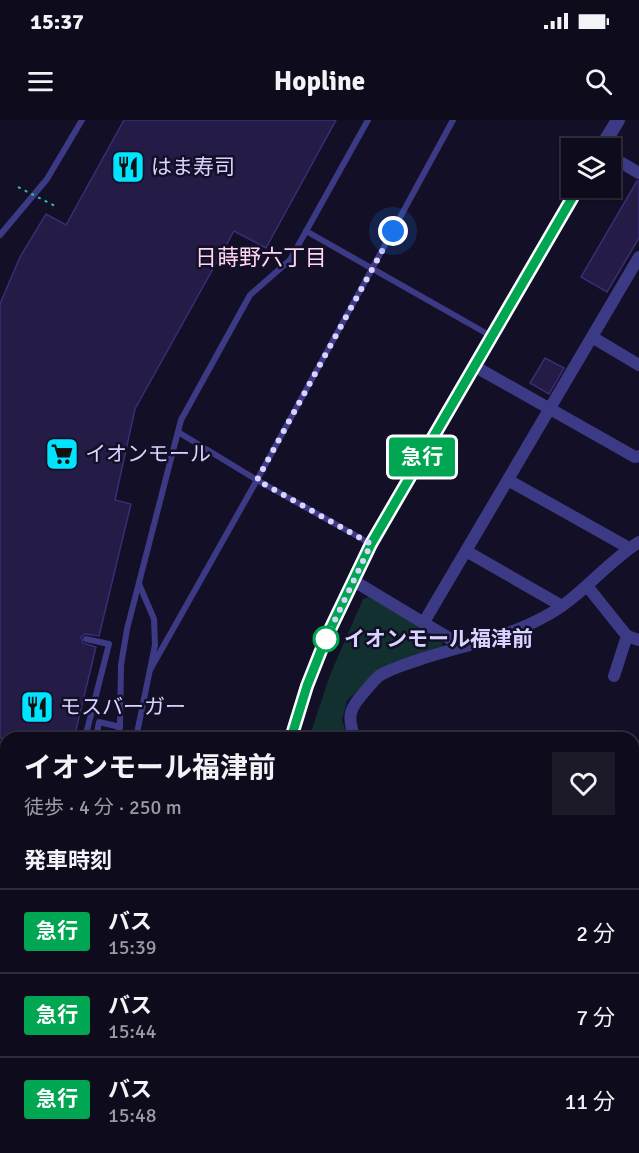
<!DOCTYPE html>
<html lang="ja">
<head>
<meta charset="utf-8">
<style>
	:root { --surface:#0e0b1c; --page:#1c1929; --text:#f1f3f6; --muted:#9b9ba3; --line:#2e2b3b }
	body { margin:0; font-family:Signika,"Noto Sans JP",sans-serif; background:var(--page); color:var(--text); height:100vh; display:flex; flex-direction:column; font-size:22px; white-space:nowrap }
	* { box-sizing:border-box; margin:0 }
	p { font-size:20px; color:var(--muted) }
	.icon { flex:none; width:33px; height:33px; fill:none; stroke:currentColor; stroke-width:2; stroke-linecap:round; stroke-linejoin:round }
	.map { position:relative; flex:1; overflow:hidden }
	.sheet { position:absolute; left:0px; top:612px; width:639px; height:422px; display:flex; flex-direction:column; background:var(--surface); border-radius:18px 18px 0 0; box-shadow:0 2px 4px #0004,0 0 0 2px var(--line) }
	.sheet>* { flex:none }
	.badge { padding:0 12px; border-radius:4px; font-size:21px; line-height:39px }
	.controls { position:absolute; left:561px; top:18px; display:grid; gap:12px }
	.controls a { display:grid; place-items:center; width:60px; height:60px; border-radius:0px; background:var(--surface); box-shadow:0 2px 4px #0004,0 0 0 2px var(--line); font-size:30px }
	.you { position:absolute; width:30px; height:30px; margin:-15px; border:4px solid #fff; border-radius:50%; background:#1a73e8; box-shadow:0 0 0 9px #1a73e833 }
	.map>.badge { position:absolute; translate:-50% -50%; box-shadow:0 0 0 3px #fff }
	h2 { padding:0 24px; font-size:22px; line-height:54px }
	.round { display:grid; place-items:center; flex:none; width:63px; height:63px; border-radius:0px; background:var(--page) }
	.summary { display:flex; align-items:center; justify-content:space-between; height:102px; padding:0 24px }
	h1 { font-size:28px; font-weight:700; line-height:45px }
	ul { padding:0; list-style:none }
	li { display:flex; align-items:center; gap:18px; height:84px; padding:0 24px; border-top:2px solid var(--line) }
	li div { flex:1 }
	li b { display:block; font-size:22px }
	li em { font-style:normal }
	li .badge { min-width:66px; font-weight:700; text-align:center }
	.status { display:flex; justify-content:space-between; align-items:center; height:42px; padding:0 30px; background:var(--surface); direction:ltr }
	.status svg { height:16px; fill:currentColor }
	header { display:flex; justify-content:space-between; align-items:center; height:78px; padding:0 24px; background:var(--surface); font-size:27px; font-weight:700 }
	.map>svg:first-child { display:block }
	.green { fill:#12302f }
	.building { fill:#241b47; stroke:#3b2d73; stroke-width:1.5 }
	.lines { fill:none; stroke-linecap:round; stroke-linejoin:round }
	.path { stroke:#2fb8b0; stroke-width:2; stroke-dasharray:3 4.5; stroke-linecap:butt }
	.service { stroke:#3d3a85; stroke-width:6 }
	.minor { stroke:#3d3a85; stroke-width:12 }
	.tertiary { stroke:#3d3a85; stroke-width:14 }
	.path-bridge { stroke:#2fb8b0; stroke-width:2; stroke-dasharray:3 4.5; stroke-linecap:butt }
	.line-casing { stroke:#fff; stroke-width:14 }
	.line { stroke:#00a651; stroke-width:9 }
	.walk { stroke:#d9d4ff; stroke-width:6; stroke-dasharray:0 10.8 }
	.stop-dot { fill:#fff; stroke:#00a651; stroke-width:3 }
	.labels { text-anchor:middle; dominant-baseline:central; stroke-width:5; stroke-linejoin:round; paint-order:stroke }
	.poi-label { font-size:21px; fill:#d9d4ff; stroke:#130f26; text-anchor:start }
	.stop-label { font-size:21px; font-weight:bold; fill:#d9d4ff; stroke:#130f26; text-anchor:start }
	.neighbourhood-label { font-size:22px; fill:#ffd6f0; stroke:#130f26 }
</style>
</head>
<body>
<div class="status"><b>15:37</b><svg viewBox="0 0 49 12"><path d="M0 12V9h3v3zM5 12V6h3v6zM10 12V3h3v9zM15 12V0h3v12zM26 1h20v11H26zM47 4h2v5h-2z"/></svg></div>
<header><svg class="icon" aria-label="menu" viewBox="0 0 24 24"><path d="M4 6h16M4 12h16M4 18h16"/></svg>Hopline<svg class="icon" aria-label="search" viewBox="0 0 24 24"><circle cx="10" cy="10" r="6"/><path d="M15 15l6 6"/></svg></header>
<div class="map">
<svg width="639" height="1033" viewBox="0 0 639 1033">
	<rect width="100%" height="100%" fill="#130f26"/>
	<polygon class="green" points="369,477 443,520 442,526 393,542 380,549 347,581 342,600 348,618 309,618 330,555 363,479"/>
	<g class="building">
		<polygon points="124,0 336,0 266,128 234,111 135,289 115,380 131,384 99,516 85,514 81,517 83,523 96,527 74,618 0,618 0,184 20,137 46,94 66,105"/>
		<polygon points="637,61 639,61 639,118 607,172 581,157"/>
		<polygon points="545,238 564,248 549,274 530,263"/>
	</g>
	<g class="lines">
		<polyline class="path" points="633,826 639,823"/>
		<g class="service">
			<polyline points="306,111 491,216"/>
			<polyline points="0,115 47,59 82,0"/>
			<polyline points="178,312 257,360 371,424"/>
			<polyline points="150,550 257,360 453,0"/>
			<polyline points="85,618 109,524 86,519"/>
			<polyline points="96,618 99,602 120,607"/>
			<polyline points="117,618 120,607 121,545 127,509 181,300 250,175 290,140 368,0"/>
			<polyline points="136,618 155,525 154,499 139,464"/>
			<polyline points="0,728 6,730"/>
		</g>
		<g class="minor">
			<polyline points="610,36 639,53"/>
			<polyline points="592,217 639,245"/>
			<polyline points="474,246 635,337 639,336"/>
			<polyline points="508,360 629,428"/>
			<polyline points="466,431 562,486"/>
			<polyline points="354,461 462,526"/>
			<polyline points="587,466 627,516 614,556"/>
			<polyline points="424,502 639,137"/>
			<polyline points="627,516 639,520"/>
			<path d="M355 618C346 595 350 588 366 570 370 566 374 560 379 556 391 548 407 544 421 539 461 526 505 518 542 498 580 479 604 444 639 422"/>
			<polyline points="633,869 639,867"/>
			<polyline points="633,960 639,959"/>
			<polyline points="338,1028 340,1033"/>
			<polyline points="560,1028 566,1033"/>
			<polyline points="0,1030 5,981"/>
			<polyline points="154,1033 155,1028"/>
		</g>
		<g class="tertiary">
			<polyline points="601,28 618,0"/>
			<polyline points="291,618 307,566 326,518 371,424 578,68"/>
			<polyline points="0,801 6,802"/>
			<polyline points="238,1033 239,1028"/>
		</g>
		<polyline class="path-bridge" points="18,67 55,86"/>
	</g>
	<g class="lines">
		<defs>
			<polyline id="line" points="291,618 307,566 326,518 371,424 578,68"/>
		</defs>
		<use href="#line" class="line-casing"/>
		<use href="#line" class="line"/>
		<polyline class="walk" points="326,519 371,424 257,360 393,111"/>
	</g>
	<defs>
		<symbol id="restaurant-square" viewBox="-11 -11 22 22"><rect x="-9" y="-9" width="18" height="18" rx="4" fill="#00e5ff" stroke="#130f26"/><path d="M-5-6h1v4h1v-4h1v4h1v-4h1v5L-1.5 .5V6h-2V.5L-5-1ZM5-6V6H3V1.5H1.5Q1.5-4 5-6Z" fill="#111"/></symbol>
		<symbol id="supermarket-square" viewBox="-11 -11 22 22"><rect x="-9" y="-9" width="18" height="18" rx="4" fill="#00e5ff" stroke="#130f26"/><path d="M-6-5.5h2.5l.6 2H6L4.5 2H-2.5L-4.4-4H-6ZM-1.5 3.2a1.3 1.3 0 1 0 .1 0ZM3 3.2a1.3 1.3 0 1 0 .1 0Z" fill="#111"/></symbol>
	</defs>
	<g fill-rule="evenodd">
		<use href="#restaurant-square" x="109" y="28" width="38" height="38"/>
		<use href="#supermarket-square" x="43" y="315" width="38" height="38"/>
		<use href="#restaurant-square" x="18" y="568" width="38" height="38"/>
	</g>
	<circle class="stop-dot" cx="326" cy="519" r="12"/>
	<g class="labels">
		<g class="poi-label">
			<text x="151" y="47">はま寿司</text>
			<text x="85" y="334">イオンモール</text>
			<text x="60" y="587">モスバーガー</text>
		</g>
		<g class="stop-label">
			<text x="344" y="519">イオンモール福津前</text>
		</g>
		<g class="neighbourhood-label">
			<text x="261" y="137">日蒔野六丁目</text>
		</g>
	</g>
</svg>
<div class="controls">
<a><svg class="icon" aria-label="layers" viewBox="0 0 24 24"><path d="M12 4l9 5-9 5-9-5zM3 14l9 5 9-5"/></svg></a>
</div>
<div class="you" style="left:393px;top:111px"></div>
<b class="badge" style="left:422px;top:337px;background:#00a651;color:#fff">急行</b>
<section class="sheet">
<div class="summary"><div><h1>イオンモール福津前</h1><p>徒歩 · 4 分 · 250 m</p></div><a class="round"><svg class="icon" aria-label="heart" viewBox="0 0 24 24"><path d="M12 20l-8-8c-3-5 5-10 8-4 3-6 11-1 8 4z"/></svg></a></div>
<h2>発車時刻</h2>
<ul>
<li><span class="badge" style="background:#00a651;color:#fff">急行</span><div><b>バス</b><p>15:39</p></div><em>2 分</em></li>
<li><span class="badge" style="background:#00a651;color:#fff">急行</span><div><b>バス</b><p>15:44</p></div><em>7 分</em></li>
<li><span class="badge" style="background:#00a651;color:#fff">急行</span><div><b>バス</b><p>15:48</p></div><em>11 分</em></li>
</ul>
</section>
</div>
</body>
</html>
